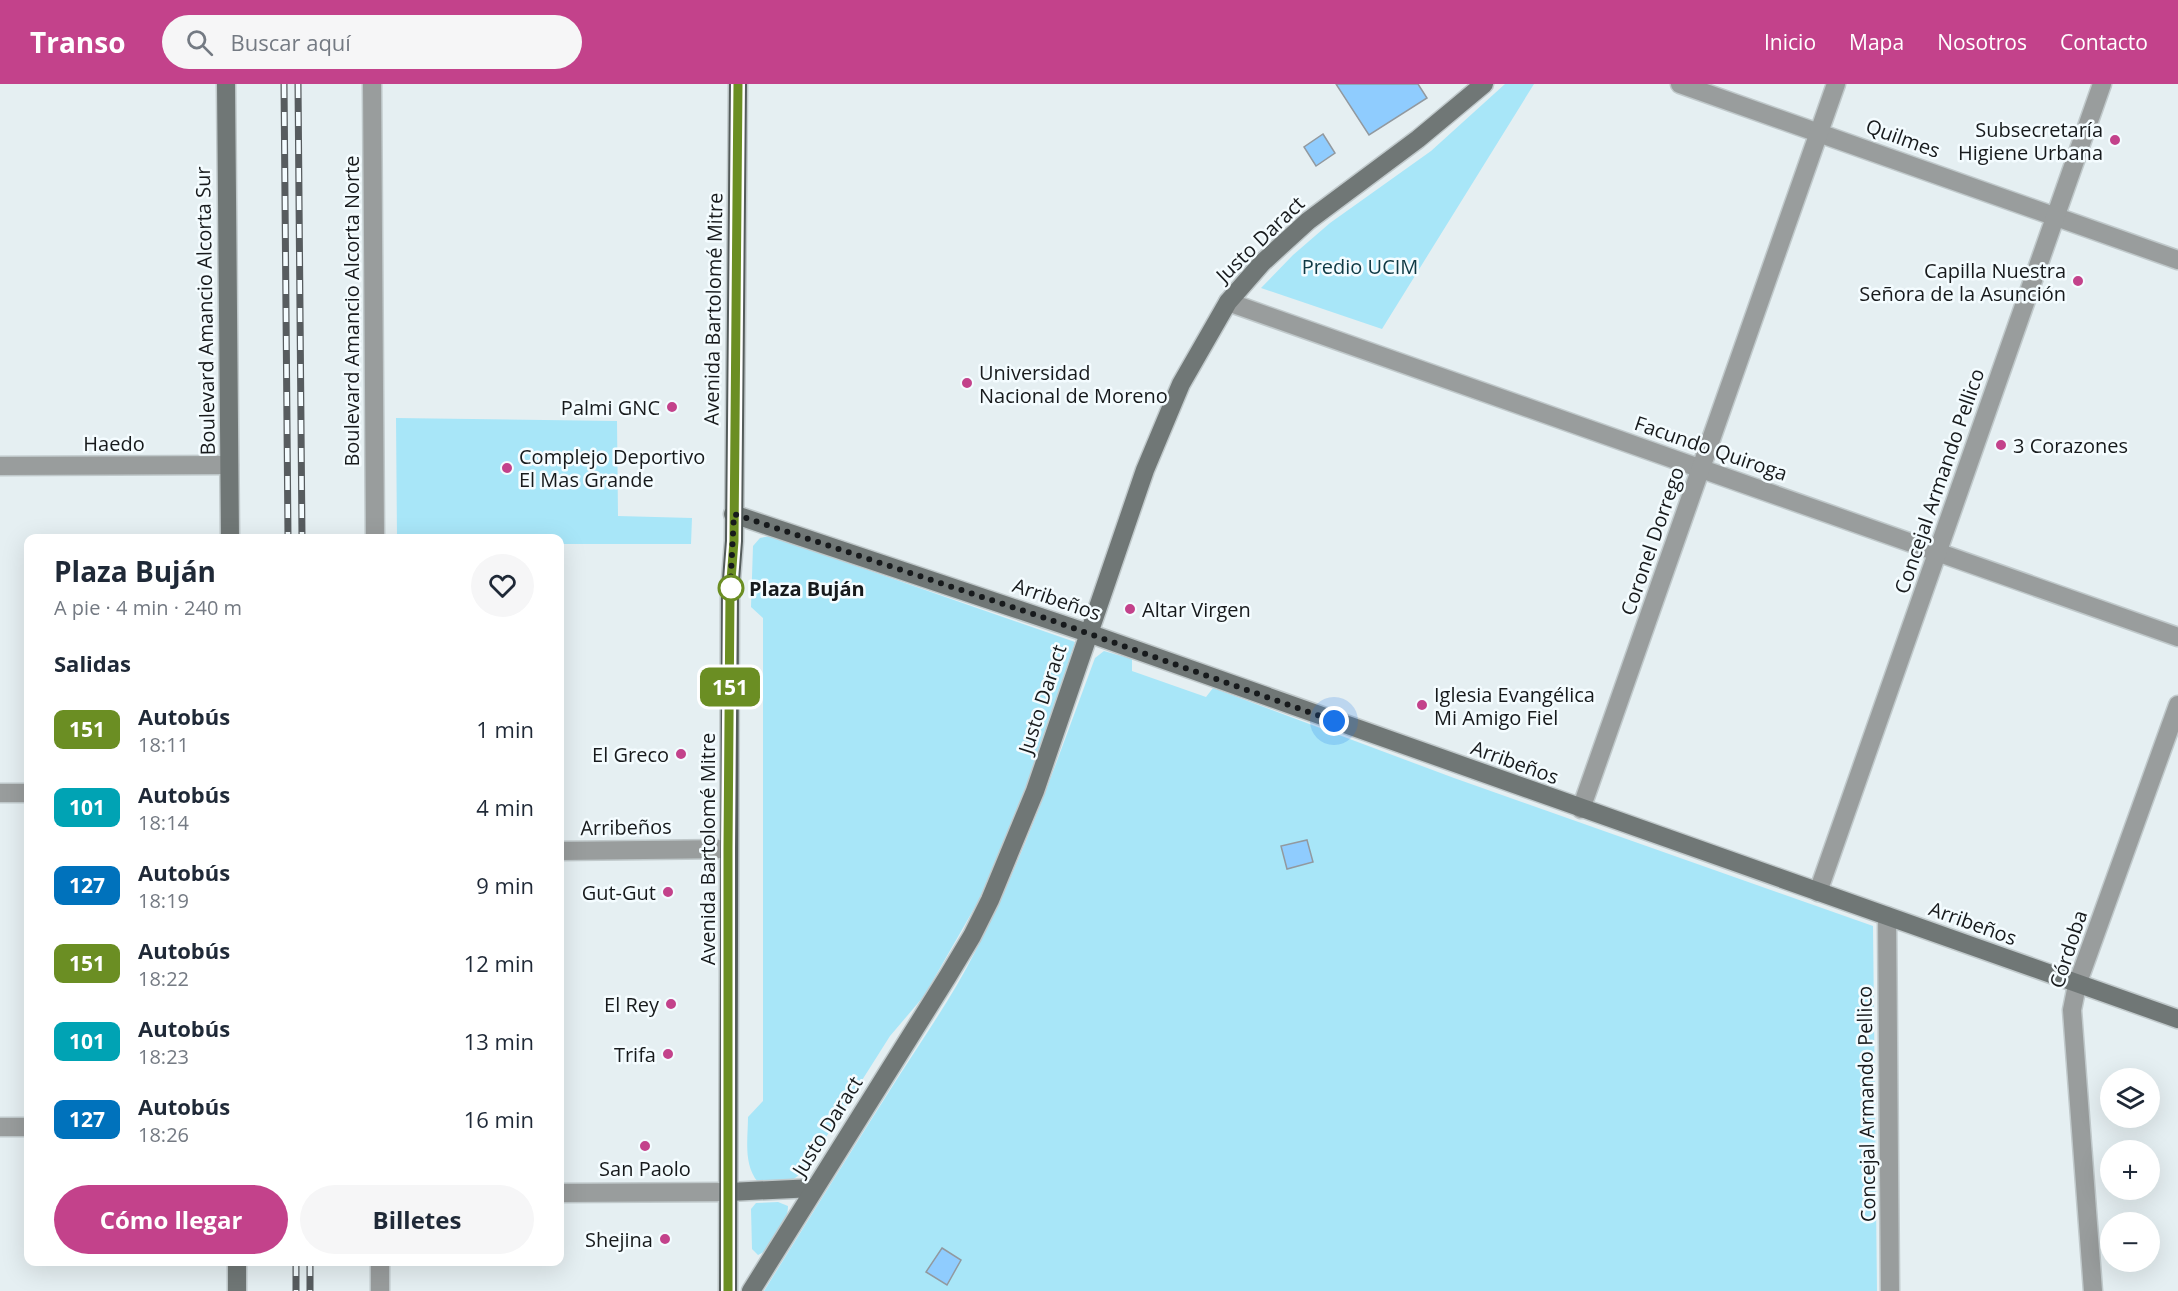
<!DOCTYPE html>
<html lang="es">
<head>
<meta charset="utf-8">
<style>
	:root { --surface:#fff; --page:#f6f6f7; --text:#1f2937; --muted:#747a83; --accent:#c3428b }
	body { margin:0; font-family:"Open Sans",sans-serif; background:var(--page); color:var(--text); height:100vh; display:flex; flex-direction:column; font-size:22px; white-space:nowrap }
	* { box-sizing:border-box; margin:0 }
	p { font-size:20px; color:var(--muted) }
	.icon { flex:none; width:33px; height:33px; fill:none; stroke:currentColor; stroke-width:2; stroke-linecap:round; stroke-linejoin:round }
	.map { position:relative; flex:1; overflow:hidden }
	.drawer { position:absolute; left:24px; top:450px; width:540px; height:732px; display:flex; flex-direction:column; background:var(--surface); border-radius:12px; box-shadow:0 6px 24px #0002 }
	.drawer>* { flex:none }
	.badge { padding:0 12px; border-radius:9px; font-size:21px; line-height:39px }
	.tools { position:absolute; left:2100px; top:984px; display:grid; gap:12px }
	.tools a { display:grid; place-items:center; width:60px; height:60px; border-radius:50%; background:var(--surface); box-shadow:0 6px 24px #0002; font-size:30px }
	.you { position:absolute; width:30px; height:30px; margin:-15px; border:4px solid #fff; border-radius:50%; background:#1a73e8; box-shadow:0 0 0 9px #1a73e833 }
	.map>.badge { position:absolute; translate:-50% -50%; box-shadow:0 0 0 3px #fff }
	h2 { padding:0 30px; font-size:22px; line-height:54px }
	.round { display:grid; place-items:center; flex:none; width:63px; height:63px; border-radius:32px; background:var(--page) }
	.headline { display:flex; align-items:center; justify-content:space-between; height:102px; padding:0 30px }
	h1 { font-size:28px; font-weight:700; line-height:45px }
	.primary-button { display:flex; gap:12px; margin-top:auto; padding:12px 30px }
	.primary-button a { flex:1; height:69px; border-radius:36px; background:var(--accent); color:#fff; font-size:24px; font-weight:700; line-height:69px; text-align:center }
	.primary-button a+a { background:var(--page); color:var(--text) }
	ul { padding:0; list-style:none }
	li { display:flex; align-items:center; gap:18px; height:78px; padding:0 30px }
	li div { flex:1 }
	li b { display:block; font-size:22px }
	li em { font-style:normal }
	li .badge { min-width:66px; font-weight:700; text-align:center }
	header { display:flex; align-items:center; gap:36px; box-sizing:border-box; height:84px; padding:0 30px; background:var(--accent); color:#fff }
	header strong { font-size:28px }
	nav { display:flex; gap:33px; margin-inline-start:auto; font-size:21px }
	.search { width:420px; height:54px; background:var(--page); display:flex; align-items:center; gap:15px; box-sizing:border-box; padding:0 21px; border-radius:33px; color:var(--muted); font-size:22px }
	.map>svg:first-child { display:block }
	.green { fill:#a8e6f8 }
	.building { fill:#8fccfe; stroke:#92999f; stroke-width:1.5 }
	.lines { fill:none; stroke-linecap:round; stroke-linejoin:round }
	.street-casing { stroke:#c0c9cb; stroke-width:21 }
	.secondary-casing { stroke:#c0c9cb; stroke-width:21 }
	.primary-casing { stroke:#c0c9cb; stroke-width:21 }
	.street { stroke:#999d9d; stroke-width:18 }
	.secondary { stroke:#707776; stroke-width:18 }
	.primary { stroke:#545c5b; stroke-width:18 }
	.rail-casing { stroke:#575c5f; stroke-width:7 }
	.rail { stroke:#f4fcff; stroke-width:4.5; stroke-dasharray:14; stroke-linecap:butt }
	.line-casing { stroke:#fff; stroke-width:14 }
	.line { stroke:#6b8e23; stroke-width:9 }
	.walk { stroke:#171a1c; stroke-width:6; stroke-dasharray:0 10.8 }
	.poi-dot { fill:#c3428b; stroke:#f4fcff; stroke-width:2 }
	.stop-dot { fill:#fff; stroke:#6b8e23; stroke-width:3 }
	.labels { text-anchor:middle; dominant-baseline:central; stroke-width:5; stroke-linejoin:round; paint-order:stroke }
	.poi-label { font-size:20px; fill:#171a1c; stroke:#f4fcff; text-anchor:end }
	.street-label { font-size:20px; fill:#171a1c; stroke:#f4fcff }
	.park-label { font-size:20px; fill:#0e3944; stroke:#f4fcff }
	.stop-label { font-size:20px; font-weight:bold; fill:#171a1c; stroke:#f4fcff; text-anchor:start }
</style>
</head>
<body>
<header>
<strong>Transo</strong>
<div class="search"><svg class="icon" aria-label="search" viewBox="0 0 24 24"><circle cx="10" cy="10" r="6"/><path d="M15 15l6 6"/></svg>Buscar aquí</div>
<nav><a>Inicio</a><a>Mapa</a><a>Nosotros</a><a>Contacto</a></nav>
</header>
<div class="map">
<svg width="2178" height="1207" viewBox="0 0 2178 1207">
	<rect width="100%" height="100%" fill="#e5eff2"/>
	<g class="green">
		<polygon points="1505,0 1534,0 1382,245 1261,204 1293,171 1330,139 1431,67"/>
		<polygon points="396,334 617,337 618,432 692,434 691,460 560,460 560,454 397,454"/>
		<path d="M770 452 1075 558 1030 695 979 816 924 912 890 952 809 1080C793 1102 783 1098 758 1098 743 1080 748 1055 748 1033L763 1017V534L751 523 753 462 760 454Z"/>
		<path d="M1104 567 1132 575V587L1206 613 1213 604 1454 694 1873 842 1877 1207H764C808 1136 852 1066 897 995 924 953 952 913 975 868 1024 774 1058 673 1095 574Z"/>
		<path d="M778 1118 788 1122C788 1138 774 1165 758 1171L752 1165 751 1125 756 1119Z"/>
	</g>
	<g class="building">
		<polygon points="1336,0 1418,0 1427,14 1369,51"/>
		<polygon points="1323,50 1335,69 1316,82 1304,63"/>
		<polygon points="1307,756 1313,778 1287,785 1281,762"/>
		<polygon points="942,1164 961,1176 947,1201 926,1188"/>
	</g>
	<g class="lines">
		<defs>
			<g id="street">
				<polyline points="372,0 375,454"/>
				<polyline points="1680,0 2178,176"/>
				<polyline points="1228,218 2178,553"/>
				<polyline points="0,382 229,381"/>
				<polyline points="0,709 28,709"/>
				<polyline points="1581,725 1836,0"/>
				<polyline points="560,767 728,765"/>
				<polyline points="1818,808 2102,0"/>
				<polyline points="1887,832 1890,1207"/>
				<polyline points="0,1043 28,1043"/>
				<polyline points="560,1109 729,1108"/>
				<polyline points="380,1207 380,1178"/>
				<polyline points="2093,1207 2072,926 2077,901 2178,621"/>
			</g>
			<g id="secondary">
				<polyline points="226,0 230,454"/>
				<polyline points="733,430 1088,549 2178,935"/>
				<polyline points="729,1108 814,1104"/>
				<polyline points="237,1178 237,1207"/>
				<polyline points="751,1207 948,892 972,852 990,816 1035,707 1145,386 1181,300 1228,218 1262,179 1308,137 1418,55 1484,0"/>
			</g>
			<polyline id="primary" points="728,1207 730,509 734,457 738,0"/>
		</defs>
		<use href="#street" class="street-casing"/>
		<use href="#secondary" class="secondary-casing"/>
		<use href="#primary" class="primary-casing"/>
		<use href="#street" class="street"/>
		<use href="#secondary" class="secondary"/>
		<use href="#primary" class="primary"/>
		<defs>
			<g id="rail">
				<polyline points="284,0 288,454"/>
				<polyline points="298,0 302,454"/>
				<polyline points="296,1178 296,1207"/>
				<polyline points="310,1178 310,1207"/>
			</g>
		</defs>
		<use href="#rail" class="rail-casing"/>
		<use href="#rail" class="rail"/>
	</g>
	<g class="lines">
		<defs>
			<polyline id="line" points="728,1207 728,765 730,509 734,457 738,0"/>
		</defs>
		<use href="#line" class="line-casing"/>
		<use href="#line" class="line"/>
		<polyline class="walk" points="731,504 730,509 734,430 1045,534 1334,637"/>
	</g>
	<g class="poi-dot">
		<circle cx="2115" cy="56" r="6"/>
		<circle cx="2078" cy="197" r="6"/>
		<circle cx="967" cy="299" r="6"/>
		<circle cx="672" cy="323" r="6"/>
		<circle cx="2001" cy="361" r="6"/>
		<circle cx="507" cy="384" r="6"/>
		<circle cx="1130" cy="525" r="6"/>
		<circle cx="1422" cy="621" r="6"/>
		<circle cx="681" cy="670" r="6"/>
		<circle cx="668" cy="808" r="6"/>
		<circle cx="671" cy="920" r="6"/>
		<circle cx="668" cy="970" r="6"/>
		<circle cx="645" cy="1062" r="6"/>
		<circle cx="665" cy="1155" r="6"/>
	</g>
	<circle class="stop-dot" cx="731" cy="504" r="12"/>
	<g class="labels">
		<g class="poi-label">
			<text x="2103" y="45">Subsecretaría<tspan x="2103" dy="23">Higiene Urbana</tspan></text>
			<text x="2066" y="186">Capilla Nuestra<tspan x="2066" dy="23">Señora de la Asunción</tspan></text>
			<text x="979" y="288" text-anchor="start">Universidad<tspan x="979" dy="23">Nacional de Moreno</tspan></text>
			<text x="660" y="323">Palmi GNC</text>
			<text x="2013" y="361" text-anchor="start">3 Corazones</text>
			<text x="519" y="372" text-anchor="start">Complejo Deportivo<tspan x="519" dy="23">El Mas Grande</tspan></text>
			<text x="1142" y="525" text-anchor="start">Altar Virgen</text>
			<text x="1434" y="610" text-anchor="start">Iglesia Evangélica<tspan x="1434" dy="23">Mi Amigo Fiel</tspan></text>
			<text x="669" y="670">El Greco</text>
			<text x="656" y="808">Gut-Gut</text>
			<text x="659" y="920">El Rey</text>
			<text x="656" y="970">Trifa</text>
			<text x="645" y="1084" text-anchor="middle">San Paolo</text>
			<text x="653" y="1155">Shejina</text>
		</g>
		<g class="street-label">
			<text transform="translate(1903 54) rotate(20)">Quilmes</text>
			<text transform="translate(1260 155) rotate(-44)">Justo Daract</text>
			<text transform="translate(713 225) rotate(-89)">Avenida Bartolomé Mitre</text>
			<text transform="translate(205 227) rotate(-91)">Boulevard Amancio Alcorta Sur</text>
			<text transform="translate(351 227) rotate(-90)">Boulevard Amancio Alcorta Norte</text>
			<text x="114" y="359">Haedo</text>
			<text transform="translate(1711 364) rotate(19)">Facundo Quiroga</text>
			<text transform="translate(1939 397) rotate(-71)">Concejal Armando Pellico</text>
			<text transform="translate(1652 457) rotate(-71)">Coronel Dorrego</text>
			<text transform="translate(1057 515) rotate(19)">Arribeños</text>
			<text transform="translate(1042 615) rotate(-72)">Justo Daract</text>
			<text transform="translate(1515 678) rotate(20)">Arribeños</text>
			<text transform="translate(626 743) rotate(-1)">Arribeños</text>
			<text transform="translate(707 765) rotate(-90)">Avenida Bartolomé Mitre</text>
			<text transform="translate(1973 839) rotate(20)">Arribeños</text>
			<text transform="translate(2068 865) rotate(-72)">Córdoba</text>
			<text transform="translate(1866 1020) rotate(-91)">Concejal Armando Pellico</text>
			<text transform="translate(827 1042) rotate(-58)">Justo Daract</text>
		</g>
		<g class="park-label">
			<text x="1360" y="182">Predio UCIM</text>
		</g>
		<g class="stop-label">
			<text x="749" y="504">Plaza Buján</text>
		</g>
	</g>
</svg>
<div class="tools">
<a><svg class="icon" aria-label="layers" viewBox="0 0 24 24"><path d="M12 4l9 5-9 5-9-5zM3 14l9 5 9-5"/></svg></a>
<a>+</a>
<a>−</a>
</div>
<div class="you" style="left:1334px;top:637px"></div>
<b class="badge" style="left:730px;top:603px;background:#6b8e23;color:#fff">151</b>
<section class="drawer">
<div class="headline"><div><h1>Plaza Buján</h1><p>A pie · 4 min · 240 m</p></div><a class="round"><svg class="icon" aria-label="heart" viewBox="0 0 24 24"><path d="M12 20l-8-8c-3-5 5-10 8-4 3-6 11-1 8 4z"/></svg></a></div>
<h2>Salidas</h2>
<ul>
<li><span class="badge" style="background:#6b8e23;color:#fff">151</span><div><b>Autobús</b><p>18:11</p></div><em>1 min</em></li>
<li><span class="badge" style="background:#00a3b4;color:#fff">101</span><div><b>Autobús</b><p>18:14</p></div><em>4 min</em></li>
<li><span class="badge" style="background:#0072bc;color:#fff">127</span><div><b>Autobús</b><p>18:19</p></div><em>9 min</em></li>
<li><span class="badge" style="background:#6b8e23;color:#fff">151</span><div><b>Autobús</b><p>18:22</p></div><em>12 min</em></li>
<li><span class="badge" style="background:#00a3b4;color:#fff">101</span><div><b>Autobús</b><p>18:23</p></div><em>13 min</em></li>
<li><span class="badge" style="background:#0072bc;color:#fff">127</span><div><b>Autobús</b><p>18:26</p></div><em>16 min</em></li>
</ul>
<div class="primary-button"><a>Cómo llegar</a><a>Billetes</a></div>
</section>
</div>
</body>
</html>
